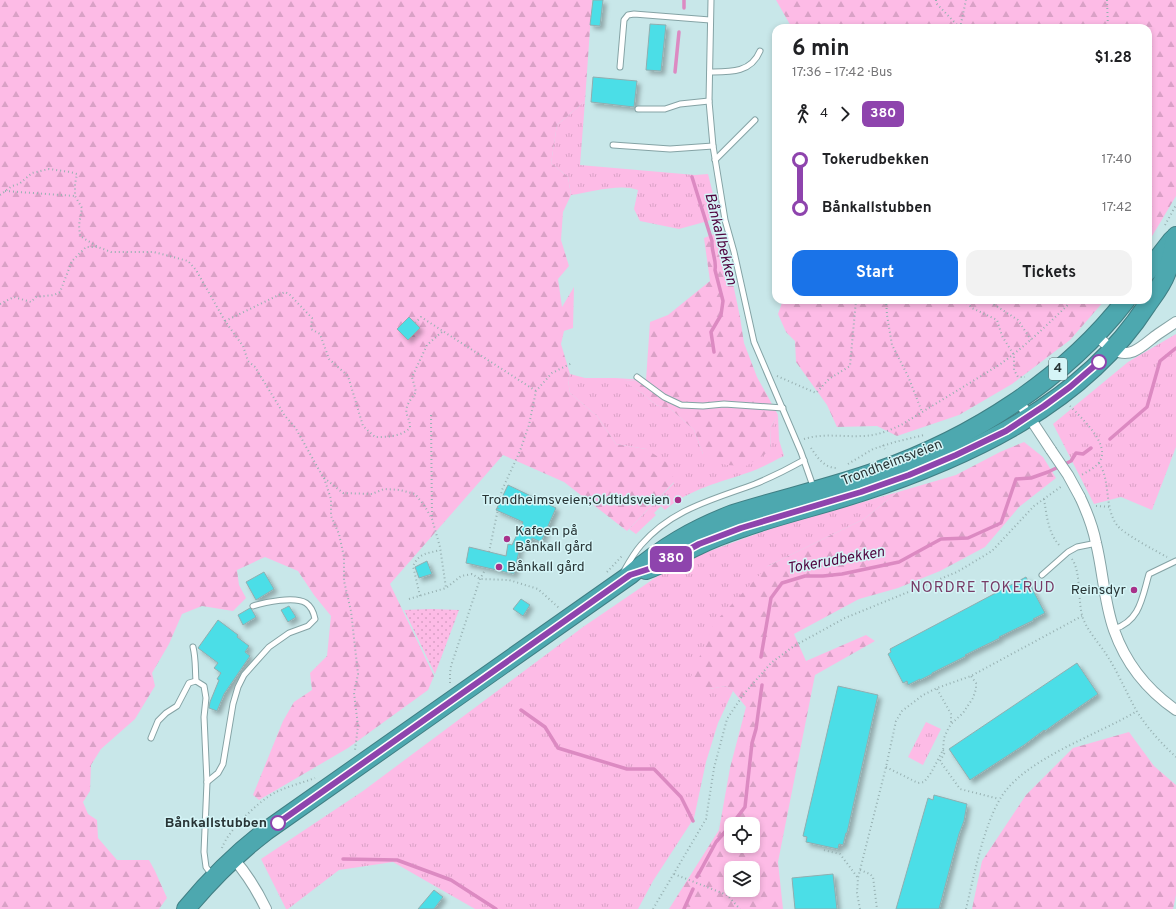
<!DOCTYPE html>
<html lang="en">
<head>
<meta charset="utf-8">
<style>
	:root { --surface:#fff; --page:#f2f2f2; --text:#202124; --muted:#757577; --accent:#1a73e8 }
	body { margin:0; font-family:Overpass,sans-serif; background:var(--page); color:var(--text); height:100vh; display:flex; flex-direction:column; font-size:15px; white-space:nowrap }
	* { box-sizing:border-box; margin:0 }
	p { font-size:13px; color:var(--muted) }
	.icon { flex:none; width:22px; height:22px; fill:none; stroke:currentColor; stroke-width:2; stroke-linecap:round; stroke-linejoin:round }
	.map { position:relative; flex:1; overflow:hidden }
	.panel { position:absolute; left:772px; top:24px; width:380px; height:280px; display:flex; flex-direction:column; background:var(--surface); border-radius:12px; box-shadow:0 2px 6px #0003 }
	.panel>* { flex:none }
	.badge { padding:0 8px; border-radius:6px; font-size:14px; line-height:26px }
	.tools { position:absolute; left:724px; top:817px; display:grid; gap:8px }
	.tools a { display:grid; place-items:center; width:36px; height:36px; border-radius:8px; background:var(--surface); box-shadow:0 2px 6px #0003; font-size:20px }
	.map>.badge { position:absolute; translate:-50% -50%; box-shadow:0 0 0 2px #fff }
	.legs { display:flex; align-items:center; gap:6px; height:44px; padding:0 20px; font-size:13px }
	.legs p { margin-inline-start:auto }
	.summary { display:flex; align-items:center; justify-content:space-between; height:68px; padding:0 20px }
	h1 { font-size:22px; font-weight:700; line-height:30px }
	.primary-button { display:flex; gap:8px; margin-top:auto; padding:8px 20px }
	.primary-button a { flex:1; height:46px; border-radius:12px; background:var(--accent); color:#fff; font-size:16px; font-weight:700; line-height:46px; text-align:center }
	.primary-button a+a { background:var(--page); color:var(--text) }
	ul { padding:0 20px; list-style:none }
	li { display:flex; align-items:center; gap:14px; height:48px; font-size:15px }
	li i { display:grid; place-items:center; width:6px; height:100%; margin:0 5px; background:currentColor }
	li i::after { content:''; width:10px; height:10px; margin:-5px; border:3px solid; border-radius:50%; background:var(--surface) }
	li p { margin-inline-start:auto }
	li:first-child i { background:linear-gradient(#0000 50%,currentColor 0) }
	li:last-child i { background:linear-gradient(currentColor 50%,#0000 0) }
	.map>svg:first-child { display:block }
	.grass { fill:url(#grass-tufts) }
	.forest { fill:url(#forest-firs); fill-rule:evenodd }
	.garden { fill:url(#garden-dots) }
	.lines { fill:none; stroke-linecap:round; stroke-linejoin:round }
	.stream { stroke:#dc8ac2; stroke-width:3.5 }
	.building { fill:#4cdee7; stroke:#90aeb0; filter:url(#shadow) }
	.lane-casing { stroke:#85a3a5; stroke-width:7 }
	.street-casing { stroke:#85a3a5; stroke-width:12 }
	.highway-casing { stroke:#407f84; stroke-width:20 }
	.path { stroke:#97b1b2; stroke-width:2; stroke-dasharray:1 3; stroke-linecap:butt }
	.lane { stroke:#fff; stroke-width:5 }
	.street { stroke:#fff; stroke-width:10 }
	.highway { stroke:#4da8af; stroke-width:18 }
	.street-bridge-casing { stroke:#85a3a5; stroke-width:12; stroke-linecap:butt }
	.path-bridge { stroke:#97b1b2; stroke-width:2; stroke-dasharray:1 3; stroke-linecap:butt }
	.street-bridge { stroke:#fff; stroke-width:10 }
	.line-1-casing { stroke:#fff; stroke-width:9 }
	.line-1 { stroke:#8e44ad; stroke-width:6 }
	.stop-1-dot { fill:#fff; stroke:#8e44ad; stroke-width:2 }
	.poi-dot { fill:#a83189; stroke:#d5f5f7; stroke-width:1.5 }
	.labels { text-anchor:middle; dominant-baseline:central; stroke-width:3; stroke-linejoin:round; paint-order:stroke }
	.shield { fill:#d5f5f7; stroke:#5c6e6f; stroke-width:1 }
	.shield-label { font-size:13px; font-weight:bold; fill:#283435 }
	.street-label { font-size:14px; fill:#283435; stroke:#d5f5f7 }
	.poi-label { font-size:14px; fill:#283435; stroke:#d5f5f7; text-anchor:end }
	.stop-label { font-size:14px; font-weight:bold; fill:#283435; stroke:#d5f5f7; text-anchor:end }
	.water-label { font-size:15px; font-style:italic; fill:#510640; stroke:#d5f5f7 }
	.neighbourhood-label { font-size:15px; letter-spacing:1px; fill:#783c66; stroke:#d5f5f7 }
</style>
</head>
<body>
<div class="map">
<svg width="1176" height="909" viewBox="0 0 1176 909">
	<defs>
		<pattern id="grass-tufts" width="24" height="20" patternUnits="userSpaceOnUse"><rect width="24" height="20" fill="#fdbbe6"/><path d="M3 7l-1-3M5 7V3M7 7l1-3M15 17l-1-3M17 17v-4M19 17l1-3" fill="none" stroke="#d9a1c6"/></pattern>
		<pattern id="forest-firs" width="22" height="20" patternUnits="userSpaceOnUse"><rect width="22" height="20" fill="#fdbbe6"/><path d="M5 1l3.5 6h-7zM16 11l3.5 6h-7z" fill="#d9a1c6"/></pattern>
		<pattern id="garden-dots" width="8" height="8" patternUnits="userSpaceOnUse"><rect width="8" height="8" fill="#fdbbe6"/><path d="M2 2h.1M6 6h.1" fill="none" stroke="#d9a1c6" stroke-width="1.8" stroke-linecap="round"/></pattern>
		<filter id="shadow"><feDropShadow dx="3.5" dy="3.5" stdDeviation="2" flood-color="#0004"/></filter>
	</defs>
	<rect width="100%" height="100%" fill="#c8e7e9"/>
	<g class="grass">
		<path d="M585 101 580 165 695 175 708 174 718 214 708 221 679 229 640 221 634 209 638 190C621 183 590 192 571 195L568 177 551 163 557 125Z"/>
		<polygon points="1176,334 1176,447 1152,510 1121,497 1094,504 1053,424 1128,362"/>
		<path d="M570 374 585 378H615L646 380 624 381 642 393 656 405 672 410 694 430 703 454 770 451 771 427 778 415 779 440 784 456C773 461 762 468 750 472 721 482 689 489 665 510L661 506 654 513 656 515 636 534 629 529 674 483 646 449 616 444 597 416 570 393 568 380Z"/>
		<polygon points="898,492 864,519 768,566 709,689 726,686 733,691 718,723 706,762 694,818 653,881 638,909 475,909 393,862 339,870 288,909 286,909 261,859 363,791 583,627 677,563 773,528"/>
		<polygon points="926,722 941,729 923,765 908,757"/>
	</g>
	<g class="forest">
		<polygon points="0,0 592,0 585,101 557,125 551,163 568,177 571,195 563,212 561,240 569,266 558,279 562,307 574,287 573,328 564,331 561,344 570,374 568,380 570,393 597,416 616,444 646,449 671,465 674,482 627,531 564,482 503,455 390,584 434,676 428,690 348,748 259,800 253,795 283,721 294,702 312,690 310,673 327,656 331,616 314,595 298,571 265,557 237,570 239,585 246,598 233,611 202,606 182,614 169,644 152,673 155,686 135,719 101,749 91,765 90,791 83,802 88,814 97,820 98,838 117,860 149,860 155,871 167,898 159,909 0,909"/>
		<polygon points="776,0 1176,0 1176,196 1148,243 1148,28 792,28"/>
		<polygon points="722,231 740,317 744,343 757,377 778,415 771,427 770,451 746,466 726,465 703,454 694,430 672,410 656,405 642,393 623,381 646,380 650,322 668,315 710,281 704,238"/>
		<polygon points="783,300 1105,300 1070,340 1012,384 959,415 897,436 877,426 837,427 827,405 796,362 795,341 786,332 778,314"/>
		<path d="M1024 442 1043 457 1056 478 1019 507 985 547 940 571 898 588 859 599 794 634 806 661 866 635 875 641 815 675 778 862 783 909H669L719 830 730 768 746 707 733 691 726 686 709 689 694 688 690 679 714 623 768 566 864 519 898 492 956 475 1000 452ZM731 824H753V846H731ZM731 868H753V890H731Z"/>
		<polygon points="1129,732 1154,766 1176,785 1176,895 1173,909 972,909 982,861 1026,795 1073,748"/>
	</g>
	<polygon class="garden" points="431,609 459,610 435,674 404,610"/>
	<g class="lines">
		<g class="stream">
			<polyline points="684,8 684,0"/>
			<polyline points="675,72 679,32"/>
			<path d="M692 177 712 241C711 252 717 260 715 270L723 301 721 315 711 332 714 352"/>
			<polyline points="1110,439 1147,407 1160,361 1176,348"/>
			<polyline points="761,657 771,598 782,583 805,576 823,576 842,574 899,562 941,539 968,538 1001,523 1016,479 1031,478 1048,472 1071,461 1076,453 1083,454 1091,448"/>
			<polyline points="521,710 545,727 558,748 627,769 654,769 681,797 693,821"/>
			<polyline points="732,824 745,807 752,743 756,729 762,685"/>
			<polyline points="343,859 397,860 451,880 496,909"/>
			<polyline points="697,877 716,842 731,825"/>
			<polyline points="684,909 693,889"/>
		</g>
	</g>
	<g class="building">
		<polygon points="593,0 603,0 600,26 590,25"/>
		<polygon points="650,24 666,25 661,71 646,70"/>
		<polygon points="593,77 637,81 634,107 591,102"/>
		<polygon points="409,317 420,328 408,340 397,329"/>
		<polygon points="508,485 556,508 541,542 532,538 529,546 521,542 514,574 466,563 469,547 506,556 508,544 512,545 523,522 496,510"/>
		<polygon points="427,561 432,574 419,578 415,567"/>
		<polygon points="264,572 274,589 256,600 246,582"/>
		<polygon points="1026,577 1045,613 1033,619 1034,620 999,637 1000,638 965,655 966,656 932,673 932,674 920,680 920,679 908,685 907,681 903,683 888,654 891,652 890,649"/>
		<polygon points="521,599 530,605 523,616 513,609"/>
		<polygon points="289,606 296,617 288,622 281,610"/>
		<polygon points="250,608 252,610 256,617 243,625 238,615"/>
		<polygon points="218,620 238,635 237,637 249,646 245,652 250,656 224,694 217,711 209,708 210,702 219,680 217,679 221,673 214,668 218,663 198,648"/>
		<polygon points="1077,663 1098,694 1056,723 1045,731 1044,730 1024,745 970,780 949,749"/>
		<polygon points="838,686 878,695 847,833 846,833 843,845 839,844 838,849 806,842 807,837 803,836"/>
		<polygon points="934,795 967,804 964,821 959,834 939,909 896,909 928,798 933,800"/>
		<polygon points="833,874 837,909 795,909 792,878"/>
		<polygon points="434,890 443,897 434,909 418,909"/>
	</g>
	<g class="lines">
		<defs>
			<g id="lane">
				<polyline points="711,0 709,101 713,146 725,220 734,252 754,342 801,452 814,489"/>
				<polyline points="620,67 624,20 628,15 634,14 710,20"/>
				<path d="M710 72C730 72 751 73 760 51"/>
				<polyline points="638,109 665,109 680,104 709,101"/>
				<polyline points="613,145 670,149 713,146"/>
				<polyline points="715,160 755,120"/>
				<polyline points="637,377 664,397 681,405 703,406 724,404 783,408"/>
				<path d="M624 571C629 562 634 553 641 545 672 509 712 500 755 484 772 477 788 469 804 460"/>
				<polyline points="1042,575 1068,552 1077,547 1097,543"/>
				<path d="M1114 629C1140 621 1142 598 1149 574L1176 561"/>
				<path d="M193 647C196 659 195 669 196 681"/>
				<polyline points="151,738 158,721 166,713 177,706 189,683 196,681 204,686 206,698 204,717 207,782 204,852 206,867 212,875"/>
				<path d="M207 782 218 773 223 764 233 704 238 687 244 675 269 647 289 633 308 626 315 619C314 614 312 607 306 603 295 596 265 602 253 606"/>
			</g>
			<g id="street">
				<path d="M1096 334C1101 340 1107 346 1114 350 1132 360 1145 343 1158 334 1164 330 1170 326 1176 322"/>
				<polyline points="1018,400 1051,450"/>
				<path d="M1080 497C1087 512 1093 527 1096 543 1103 571 1104 602 1114 630 1126 664 1147 690 1176 710"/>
				<path d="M233 858C247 874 257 890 266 909"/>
			</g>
			<g id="highway">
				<polyline points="1148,271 1172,240"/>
				<path d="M646 570C664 564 681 553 699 545 713 538 727 533 742 528 781 514 822 505 861 492 969 457 1084 403 1147 305 1154 295 1162 285 1166 274 1171 262 1173 248 1176 236"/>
				<path d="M186 909C210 880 236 854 266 831L630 575C663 547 692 530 733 514 781 499 830 488 878 471 972 438 1064 380 1126 300"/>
			</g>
		</defs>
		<use href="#lane" class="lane-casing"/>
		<use href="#street" class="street-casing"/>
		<use href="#highway" class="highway-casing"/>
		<g class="path">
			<polyline points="936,0 936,3 960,28"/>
			<polyline points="1107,0 1108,28"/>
			<polyline points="960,28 966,0"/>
			<polyline points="5,191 75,196"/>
			<polyline points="0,195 12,186 19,184 32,173 49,169 70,172 77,174 75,184 75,196 82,208 79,225 80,236 98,247"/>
			<polyline points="1165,225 1176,205"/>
			<polyline points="886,300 887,315 892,345 908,376 922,412"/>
			<polyline points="964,300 972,308 997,320 1002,336 1014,355 1014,370 1018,377 1025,377"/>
			<polyline points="987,300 1018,320 1031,340"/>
			<polyline points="0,304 14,297 31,302 36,297 54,295 60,292 72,261 86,247 98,247 111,252 154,252 188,261 196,270 225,321 243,346 248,361 255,367 285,416 295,427 323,477 343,493 372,494 384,489 400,490 415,494 424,505 432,519 440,547 446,588"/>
			<path d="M225 321 285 292 290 295 312 318 311 329 320 334 329 359 348 376 363 426 375 437C387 437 400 437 410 428 410 423 409 420 407 415 404 407 411 399 416 392L412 377 427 345 443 331"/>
			<polyline points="415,323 421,317 536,391"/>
			<polyline points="777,376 816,393 829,379 850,366 856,300"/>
			<path d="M1070 406C1081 418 1110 443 1100 461 1096 468 1086 472 1080 476"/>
			<polyline points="431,415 432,518"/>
			<path d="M804 439C823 433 842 437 861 436 876 436 888 431 901 425L999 365C1026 346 1049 323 1073 300"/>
			<polyline points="883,445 885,449"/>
			<path d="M811 448C817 457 824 468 837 468"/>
			<path d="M1099 463C1111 481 1104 508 1117 525 1122 533 1156 551 1167 557"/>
			<polyline points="848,464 873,449 895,442 924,435"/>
			<polyline points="324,478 331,499 331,516 339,534 344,557 344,581 351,611 358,674 354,693 358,726 355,750"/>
			<path d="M1044 499C1047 517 1048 534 1061 547"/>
			<polyline points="1096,506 1111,507"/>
			<polyline points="489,552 502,490 520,451 529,425 536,391 552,373 572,363"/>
			<path d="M1072 559C1081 572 1078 600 1082 615 1085 628 1099 643 1106 654 1118 672 1126 692 1136 710 1147 728 1161 743 1176 757"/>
			<polyline points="607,572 622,556"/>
			<path d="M420 596 413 566C420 552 427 554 440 550"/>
			<polyline points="409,599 446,588 461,576 472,574 480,579 509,580 538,589 559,608"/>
			<polyline points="450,683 450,673 451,666 480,579 485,570"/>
			<polyline points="937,689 951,714 951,724"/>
			<polyline points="943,750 945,752 940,761 960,789 999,799"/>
			<polyline points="886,767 918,783 924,782 931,773 943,750 944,738 948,729 951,724 963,713 973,698 976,689 976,683 971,676"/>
			<path d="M222 848C228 830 260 800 276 792 289 786 302 783 315 778"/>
			<polyline points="824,850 840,854 858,878"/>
			<polyline points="860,870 870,874 873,877 877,909"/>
			<polyline points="674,874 727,895 740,909"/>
			<polyline points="653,909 706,819 714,768 727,719 743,695 771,663 794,646 845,618 957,572 992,551 1034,506 1062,486"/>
			<polyline points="860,909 857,893 858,878 886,767 896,721 902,711 923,695 937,688 971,676 1082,616"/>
			<path d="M966 909C974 876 983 828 1000 799 1023 759 1098 735 1137 711"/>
		</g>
		<use href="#lane" class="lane"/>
		<use href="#street" class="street"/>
		<use href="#highway" class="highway"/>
		<defs>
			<polyline id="street-bridge" points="1051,450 1068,475 1080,497"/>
		</defs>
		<use href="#street-bridge" class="street-bridge-casing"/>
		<polyline class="path-bridge" points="497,498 505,498"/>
		<use href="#street-bridge" class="street-bridge"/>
	</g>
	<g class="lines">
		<defs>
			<polyline id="line-1" points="278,823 630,575 658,566 699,544 741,528 861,492 909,475 956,455 1006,431 1044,406 1070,387 1099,362"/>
		</defs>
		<use href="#line-1" class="line-1-casing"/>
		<use href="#line-1" class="line-1"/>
	</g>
	<g class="stop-1-dot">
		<circle cx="1099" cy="362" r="7"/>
		<circle cx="278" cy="823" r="7"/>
	</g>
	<g class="poi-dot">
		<circle cx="678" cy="500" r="4"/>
		<circle cx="507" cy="539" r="4"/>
		<circle cx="499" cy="567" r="4"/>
		<circle cx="1134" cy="590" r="4"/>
	</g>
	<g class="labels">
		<rect class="shield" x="1049" y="358" width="18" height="22" rx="3"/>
		<g class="shield-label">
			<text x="1058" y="369">4</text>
		</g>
		<g class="street-label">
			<text transform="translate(892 463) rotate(-21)">Trondheimsveien</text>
		</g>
		<g class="poi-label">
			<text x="670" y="500">Trondheimsveien;Oldtidsveien</text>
			<text x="515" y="531" text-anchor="start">Kafeen på<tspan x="515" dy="16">Bånkall gård</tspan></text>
			<text x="507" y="567" text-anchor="start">Bånkall gård</text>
			<text x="1126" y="590">Reinsdyr</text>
		</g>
		<g class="stop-label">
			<text x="267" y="823">Bånkallstubben</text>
		</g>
		<g class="water-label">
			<text transform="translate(720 239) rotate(76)">Bånkallbekken</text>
			<text transform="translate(836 561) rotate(-10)">Tokerudbekken</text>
		</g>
		<g class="neighbourhood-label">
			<text x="983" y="588">NORDRE TOKERUD</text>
		</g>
	</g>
</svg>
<div class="tools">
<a><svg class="icon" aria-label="locate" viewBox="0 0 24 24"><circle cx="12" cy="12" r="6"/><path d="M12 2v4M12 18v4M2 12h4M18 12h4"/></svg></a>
<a><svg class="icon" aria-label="layers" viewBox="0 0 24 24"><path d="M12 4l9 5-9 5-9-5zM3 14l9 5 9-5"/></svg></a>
</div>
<b class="badge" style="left:671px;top:559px;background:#8e44ad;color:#fff">380</b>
<section class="panel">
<div class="summary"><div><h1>6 min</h1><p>17:36 – 17:42 · Bus</p></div><b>$1.28</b></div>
<div class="legs"><svg class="icon" aria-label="walk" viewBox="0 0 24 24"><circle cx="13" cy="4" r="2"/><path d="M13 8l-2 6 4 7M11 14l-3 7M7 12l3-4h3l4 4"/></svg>4<svg class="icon" aria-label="forward" viewBox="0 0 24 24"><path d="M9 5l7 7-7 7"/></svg><b class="badge" style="background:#8e44ad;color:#fff">380</b></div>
<ul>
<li><i style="color:#8e44ad"></i><b>Tokerudbekken</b><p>17:40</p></li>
<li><i style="color:#8e44ad"></i><b>Bånkallstubben</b><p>17:42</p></li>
</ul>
<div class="primary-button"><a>Start</a><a>Tickets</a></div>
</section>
</div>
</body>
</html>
